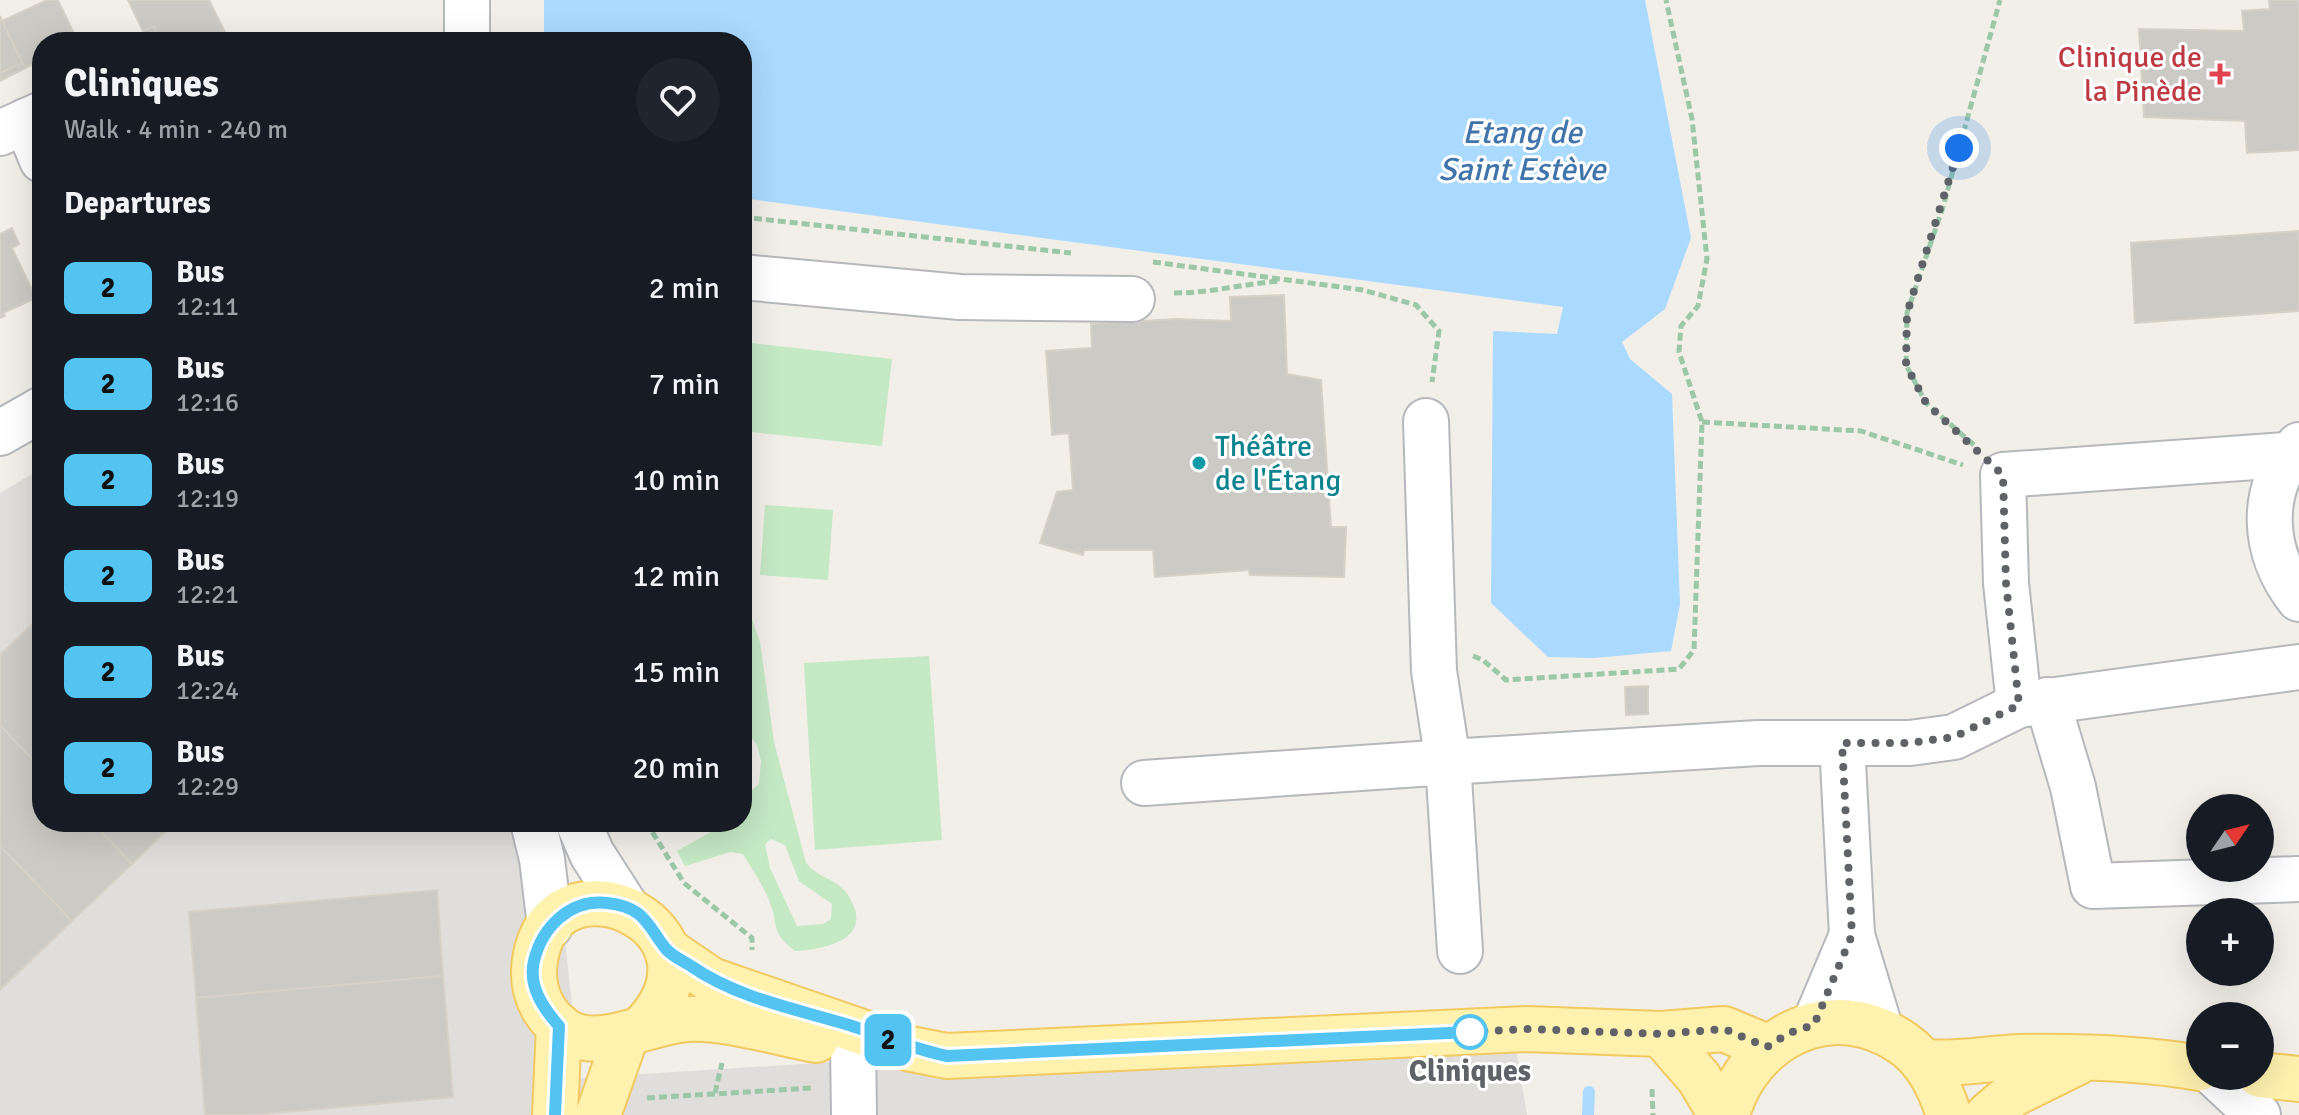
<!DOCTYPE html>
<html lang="en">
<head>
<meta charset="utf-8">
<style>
	:root { --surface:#171b24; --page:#20242c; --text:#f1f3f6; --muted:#9ea1a6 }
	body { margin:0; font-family:Signika,sans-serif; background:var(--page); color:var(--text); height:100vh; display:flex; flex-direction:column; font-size:30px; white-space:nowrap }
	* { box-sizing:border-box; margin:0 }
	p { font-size:26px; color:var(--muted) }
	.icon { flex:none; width:44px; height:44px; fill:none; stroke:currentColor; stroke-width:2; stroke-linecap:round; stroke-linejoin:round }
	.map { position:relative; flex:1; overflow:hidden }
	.sheet { position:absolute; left:32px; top:32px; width:720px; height:800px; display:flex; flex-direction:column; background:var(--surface); border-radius:32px; box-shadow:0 8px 32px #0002 }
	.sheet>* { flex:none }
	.badge { padding:0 16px; border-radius:12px; font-size:28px; line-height:52px }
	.needle { width:52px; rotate:55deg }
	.tools { position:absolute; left:2186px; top:794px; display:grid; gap:16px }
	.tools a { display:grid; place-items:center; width:88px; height:88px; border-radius:50%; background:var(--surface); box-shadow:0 8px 32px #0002; font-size:40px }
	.you { position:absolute; width:40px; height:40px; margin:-20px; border:6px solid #fff; border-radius:50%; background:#1a73e8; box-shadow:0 0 0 12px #1a73e833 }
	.map>.badge { position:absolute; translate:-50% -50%; box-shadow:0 0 0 4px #fff }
	h2 { padding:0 32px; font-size:30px; line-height:72px }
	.round { display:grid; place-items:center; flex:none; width:84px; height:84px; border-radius:42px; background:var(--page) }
	.headline { display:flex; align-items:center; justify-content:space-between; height:136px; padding:0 32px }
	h1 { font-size:38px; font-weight:700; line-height:60px }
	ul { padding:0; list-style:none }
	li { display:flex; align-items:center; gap:24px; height:96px; padding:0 32px }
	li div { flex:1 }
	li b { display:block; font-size:30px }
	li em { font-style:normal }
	li .badge { min-width:88px; font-weight:700; text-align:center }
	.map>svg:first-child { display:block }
	.industrial { fill:#e0deda }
	.green { fill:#c5e8c5; fill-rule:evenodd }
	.water { fill:#aadaff }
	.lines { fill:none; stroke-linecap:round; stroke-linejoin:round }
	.stream { stroke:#aadaff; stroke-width:12 }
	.building { fill:#cccac5; stroke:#d6d1c6; stroke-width:2 }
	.minor-casing { stroke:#b5b8bc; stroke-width:48 }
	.major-casing { stroke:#f2c960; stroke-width:48 }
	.path { stroke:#9cc7a9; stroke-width:5; stroke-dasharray:8 4; stroke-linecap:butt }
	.minor { stroke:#fff; stroke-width:44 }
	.major { stroke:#fff2af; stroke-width:44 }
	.line-casing { stroke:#fff; stroke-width:18 }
	.line { stroke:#53c4f1; stroke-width:12 }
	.walk { stroke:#5f6368; stroke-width:8; stroke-dasharray:0 14.4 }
	.health-dot { fill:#e0444e; stroke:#fff; stroke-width:3 }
	.culture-dot { fill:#0f9aa8; stroke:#fff; stroke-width:3 }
	.stop-dot { fill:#fff; stroke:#53c4f1; stroke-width:4 }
	.labels { text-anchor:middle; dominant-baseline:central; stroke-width:6; stroke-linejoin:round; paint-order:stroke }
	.health-label { font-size:30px; fill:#be3a42; stroke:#fff; text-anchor:end }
	.culture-label { font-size:30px; fill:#0d838f; stroke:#fff; text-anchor:start }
	.stop-label { font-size:30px; font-weight:bold; fill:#5f6368; stroke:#fff }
	.water-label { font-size:32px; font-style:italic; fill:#4174aa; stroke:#fff }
</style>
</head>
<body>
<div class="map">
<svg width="2299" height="1115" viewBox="0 0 2299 1115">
	<rect width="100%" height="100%" fill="#f1efe8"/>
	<polygon class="industrial" points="42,468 42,822 552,822 580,1078 1511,1019 1527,1115 0,1115 0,493"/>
	<g class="green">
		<polygon points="742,342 892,359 882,446 742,431"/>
		<polygon points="765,505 833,510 828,580 760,575"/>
		<path d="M742 591 760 642 774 742 806 863C817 876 830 878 842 888 849 894 852 902 855 910 865 943 817 950 795 951 769 932 780 924 768 898 762 883 751 868 743 854L730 852 685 866 677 851 718 828V822H742V787L752 790 759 784 761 761 757 745 742 726V698L752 696 742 651ZM771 839 785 845 799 881 832 904 831 919 823 924 797 926 770 868 765 844Z"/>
		<polygon points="929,656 942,840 815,850 804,663"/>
	</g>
	<polygon class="water" points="544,0 1645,0 1691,238 1665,309 1622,342 1630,359 1672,394 1680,604 1671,651 1594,658 1548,657 1491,603 1493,331 1557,334 1563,307 742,198 742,42 544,42"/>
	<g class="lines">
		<polyline class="stream" points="1588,1115 1589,1092"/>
	</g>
	<g class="building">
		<polygon points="47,0 58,0 78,42 42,42 42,60 25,68 2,21"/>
		<polygon points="128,0 209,0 229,40 162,42 154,26 143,31"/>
		<polygon points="2269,0 2299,0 2299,150 2247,153 2245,121 2144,117 2139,29 2244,31 2242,11 2270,9"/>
		<polygon points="0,16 22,63 0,73"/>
		<polygon points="154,26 160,40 148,42 143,31"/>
		<polygon points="22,63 25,68 0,81 0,73"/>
		<polygon points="12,228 19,244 12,248 36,298 3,313 5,316 0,318 0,234"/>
		<polygon points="2299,231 2299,311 2135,323 2131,243"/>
		<polygon points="1284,295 1287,374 1321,380 1331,527 1346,527 1344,577 1250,575 1249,570 1155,577 1153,550 1084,550 1083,555 1040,543 1057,492 1073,490 1069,433 1052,435 1046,351 1092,348 1091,324 1177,319 1231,321 1230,297"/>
		<polygon points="42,615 42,770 0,725 0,655"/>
		<polygon points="1648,686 1648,714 1626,715 1625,687"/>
		<polygon points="0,725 42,770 42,822 92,822 132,864 72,921 0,846"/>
		<polygon points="92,822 175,822 132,864"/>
		<polygon points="0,846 72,921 0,990"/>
		<polygon points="437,890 443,976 196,998 189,912"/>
		<polygon points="443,976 453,1097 252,1115 205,1115 196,998"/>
	</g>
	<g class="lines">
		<defs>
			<g id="minor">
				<polyline points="467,0 467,42"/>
				<polyline points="26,121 42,160"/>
				<polyline points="0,133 42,114"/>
				<polyline points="742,277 960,297 1132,299"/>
				<polyline points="1426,421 1434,671 1448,762 1758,743 1842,743 1852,935"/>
				<polyline points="0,433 42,409"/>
				<path d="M2299 445C2257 490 2263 554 2299 599"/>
				<polyline points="2299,454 2003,475 2006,583 2019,705 2299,667"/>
				<polyline points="2047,700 2073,787 2093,886 2299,879"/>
				<polyline points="1842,743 1910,743 1954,737 2019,705"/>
				<polyline points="1144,783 1448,762 1460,951"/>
				<polyline points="533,822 542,859 550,926"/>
				<polyline points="578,822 592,854 626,907"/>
				<polyline points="1814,1025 1852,935 1881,1031"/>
				<polyline points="853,1046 854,1115"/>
				<polyline points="2216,1076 2258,1115"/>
			</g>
			<g id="major">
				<polyline points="667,950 711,980 911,1049 947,1056 1527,1029 1661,1034 1724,1029 1767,1047"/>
				<path d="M644 1026C735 929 563 849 537 950 532 970 533 991 544 1009 581 1068 639 1021 689 1019 723 1017 780 1033 816 1040"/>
				<polyline points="1661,1034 1699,1078 1721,1115"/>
				<path d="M1923 1062C1957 1065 1988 1058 2021 1057 2081 1056 2141 1058 2200 1068"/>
				<polyline points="2260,1075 2299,1079"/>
				<polyline points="555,1115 559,1026"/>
				<polyline points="598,1115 626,1036"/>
				<path d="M1727 1115C1748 1037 1833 993 1904 1044 1928 1061 1940 1088 1949 1115"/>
				<polyline points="1988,1115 2013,1094 2078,1062"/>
			</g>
		</defs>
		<use href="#minor" class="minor-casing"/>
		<use href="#major" class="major-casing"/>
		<g class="path">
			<polyline points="742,217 1071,253"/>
			<polyline points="1153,262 1363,290 1416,305 1439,331 1432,382"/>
			<path d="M1174 293C1210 293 1243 284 1279 281"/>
			<polyline points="1702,422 1861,431 1963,465"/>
			<polyline points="1974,445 1926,403 1906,365 1907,313 1943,207 2000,0"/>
			<polyline points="1473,656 1483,660 1506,680 1679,669 1694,650 1702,422 1679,352 1681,326 1698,306 1707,259 1692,119 1666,0"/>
			<polyline points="646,822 684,883 752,938 752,950"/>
			<polyline points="1652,1089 1653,1115"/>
			<polyline points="715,1093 722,1063"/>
			<polyline points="647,1098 812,1088"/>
		</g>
		<use href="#minor" class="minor"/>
		<use href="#major" class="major"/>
	</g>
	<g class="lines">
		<defs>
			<path id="line" d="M555 1115 559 1026C543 1008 528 986 534 961 542 927 570 899 607 903 645 907 647 925 666 949 672 956 683 961 691 966 737 998 796 1009 849 1025 883 1036 913 1049 947 1056L1470 1032"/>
		</defs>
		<use href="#line" class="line-casing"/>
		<use href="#line" class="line"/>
		<polyline class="walk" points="1470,1032 1527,1029 1661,1034 1724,1029 1767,1047 1789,1033 1814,1025 1852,935 1842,743 1910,743 1954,737 2019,705 2006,583 2003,475 1926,403 1906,365 1907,313 1959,148"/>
	</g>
	<path class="health-dot" d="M2216 62h8v8h8v8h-8v8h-8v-8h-8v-8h8z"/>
	<circle class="culture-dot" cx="1199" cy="463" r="8"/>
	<circle class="stop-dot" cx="1470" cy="1032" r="16"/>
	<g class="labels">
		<g class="health-label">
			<text x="2202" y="57">Clinique de<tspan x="2202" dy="34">la Pinède</tspan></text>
		</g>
		<g class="culture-label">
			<text x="1215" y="446">Théâtre<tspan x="1215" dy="34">de l'Étang</tspan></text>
		</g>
		<g class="stop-label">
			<text x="1470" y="1071">Cliniques</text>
		</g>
		<g class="water-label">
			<text x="1522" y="132">Etang de<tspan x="1522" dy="37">Saint Estève</tspan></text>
		</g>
	</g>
</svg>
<div class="tools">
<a><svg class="needle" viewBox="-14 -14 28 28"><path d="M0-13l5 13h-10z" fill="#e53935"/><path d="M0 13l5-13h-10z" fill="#9ea1a6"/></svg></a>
<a>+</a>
<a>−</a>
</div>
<div class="you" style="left:1959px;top:148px"></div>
<b class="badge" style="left:888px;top:1040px;background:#53c4f1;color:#111">2</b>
<section class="sheet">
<div class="headline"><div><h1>Cliniques</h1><p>Walk · 4 min · 240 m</p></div><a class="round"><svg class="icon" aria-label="heart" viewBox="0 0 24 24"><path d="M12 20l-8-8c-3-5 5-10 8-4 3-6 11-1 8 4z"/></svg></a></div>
<h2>Departures</h2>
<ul>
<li><span class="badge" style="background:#53c4f1;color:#111">2</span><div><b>Bus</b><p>12:11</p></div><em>2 min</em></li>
<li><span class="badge" style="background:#53c4f1;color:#111">2</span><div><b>Bus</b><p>12:16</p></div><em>7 min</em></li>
<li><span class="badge" style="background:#53c4f1;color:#111">2</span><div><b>Bus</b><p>12:19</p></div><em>10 min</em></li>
<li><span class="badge" style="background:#53c4f1;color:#111">2</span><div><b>Bus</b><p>12:21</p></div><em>12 min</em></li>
<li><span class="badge" style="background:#53c4f1;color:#111">2</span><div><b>Bus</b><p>12:24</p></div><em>15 min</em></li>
<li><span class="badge" style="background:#53c4f1;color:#111">2</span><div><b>Bus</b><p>12:29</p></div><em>20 min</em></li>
</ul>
</section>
</div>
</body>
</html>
